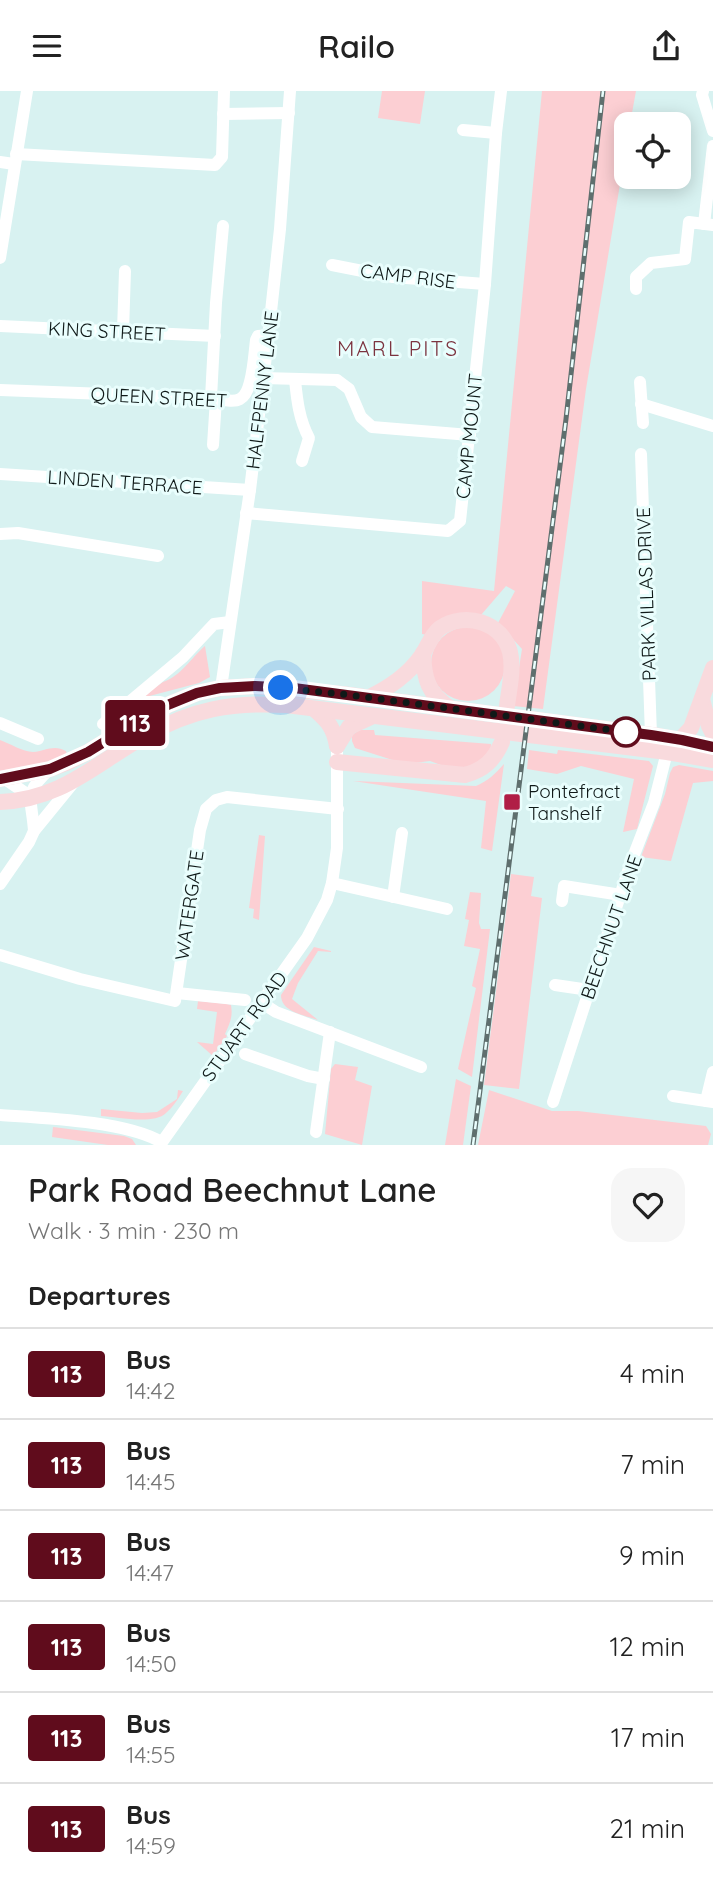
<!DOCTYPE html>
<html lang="en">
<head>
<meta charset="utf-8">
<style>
	:root { --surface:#fff; --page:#f6f6f6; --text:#222; --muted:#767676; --line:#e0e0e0 }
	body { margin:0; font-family:Quicksand,sans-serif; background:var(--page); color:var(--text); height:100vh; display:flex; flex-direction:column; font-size:26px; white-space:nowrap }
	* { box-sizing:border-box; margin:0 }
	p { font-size:23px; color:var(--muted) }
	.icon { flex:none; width:38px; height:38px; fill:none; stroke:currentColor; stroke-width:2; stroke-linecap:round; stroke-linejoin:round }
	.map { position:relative; height:1054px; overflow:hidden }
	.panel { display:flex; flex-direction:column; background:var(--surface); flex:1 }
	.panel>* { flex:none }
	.badge { padding:0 14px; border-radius:5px; font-size:24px; line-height:46px }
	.tools { position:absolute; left:614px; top:21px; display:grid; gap:14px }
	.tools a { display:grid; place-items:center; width:77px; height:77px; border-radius:14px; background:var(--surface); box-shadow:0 4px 18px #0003; font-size:35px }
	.you { position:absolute; width:35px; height:35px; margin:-18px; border:5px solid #fff; border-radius:50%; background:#1a73e8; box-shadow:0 0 0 10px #1a73e833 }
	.map>.badge { position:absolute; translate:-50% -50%; box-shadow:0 0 0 4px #fff }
	h2 { padding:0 28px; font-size:26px; line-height:63px }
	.round { display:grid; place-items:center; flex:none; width:74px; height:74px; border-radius:21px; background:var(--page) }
	.headline { display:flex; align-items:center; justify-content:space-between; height:119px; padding:0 28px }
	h1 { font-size:33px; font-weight:600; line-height:52px }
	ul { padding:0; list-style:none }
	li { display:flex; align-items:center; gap:21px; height:91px; padding:0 28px; border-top:2px solid var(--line) }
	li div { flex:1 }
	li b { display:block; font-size:26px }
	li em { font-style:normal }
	li .badge { min-width:77px; font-weight:700; text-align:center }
	header { display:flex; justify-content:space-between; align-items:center; height:91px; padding:0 28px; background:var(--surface); font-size:32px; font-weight:600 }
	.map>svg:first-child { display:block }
	.green { fill:#fccfd3 }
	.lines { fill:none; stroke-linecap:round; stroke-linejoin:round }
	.minor { stroke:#fff; stroke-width:12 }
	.major { stroke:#f9dadd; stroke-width:16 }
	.rail-casing { stroke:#5f6f6e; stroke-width:5 }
	.rail { stroke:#e9fefd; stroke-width:2.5; stroke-dasharray:8; stroke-linecap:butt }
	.line-casing { stroke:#fff; stroke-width:16 }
	.line { stroke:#600c1c; stroke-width:10 }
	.walk { stroke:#0f1918; stroke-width:7; stroke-dasharray:0 12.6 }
	.stop-dot { fill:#fff; stroke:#600c1c; stroke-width:3.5 }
	.poi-dot { fill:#b01e46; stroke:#e9fefd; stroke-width:2.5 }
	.labels { text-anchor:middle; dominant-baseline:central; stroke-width:6; stroke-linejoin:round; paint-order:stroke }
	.street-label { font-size:19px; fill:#0f1918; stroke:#e9fefd }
	.poi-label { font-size:19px; fill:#0f1918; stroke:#e9fefd; text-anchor:start }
	.neighbourhood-label { font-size:21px; letter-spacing:2px; fill:#7c3440; stroke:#e9fefd }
</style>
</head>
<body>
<header><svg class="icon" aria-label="menu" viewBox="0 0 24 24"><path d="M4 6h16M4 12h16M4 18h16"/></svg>Railo<svg class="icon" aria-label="share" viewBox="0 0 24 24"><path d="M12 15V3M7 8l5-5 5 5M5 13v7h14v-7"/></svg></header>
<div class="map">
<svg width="713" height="1054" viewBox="0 0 713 1054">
	<rect width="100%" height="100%" fill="#d8f2f1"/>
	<g class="green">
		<polygon points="382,0 425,0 420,33 378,27"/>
		<polygon points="542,0 636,0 630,33 626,33 626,57 586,298 543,618 513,615 522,558 498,532 515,500 506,495 481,524 428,544 422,543 422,490 494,500"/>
		<circle cx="468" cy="573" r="37"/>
		<path d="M205 555 210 586 199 592 138 608 163 591C181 585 191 567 205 555Z"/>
		<polygon points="360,639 374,639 375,644 491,653 490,666 479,675 449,677 430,670 405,673 355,657 352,650 352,644"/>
		<path d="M0 649C9 652 23 661 33 661 45 660 54 653 66 660L67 664C46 672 24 681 0 680Z"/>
		<polygon points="529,659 557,663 558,659 649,670 653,675 637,738 623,741 634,688 581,675 557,683 527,678"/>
		<path d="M504 673 492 760 481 757 486 710 353 690 476 695C488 690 495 683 504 673Z"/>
		<polygon points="679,674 713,680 713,690 693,692 671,770 641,766 665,703 670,682 673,676"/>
		<polygon points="259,744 265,745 259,829 253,827 254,818 249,817"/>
		<polygon points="511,783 534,786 531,805 542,807 519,998 484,994"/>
		<polygon points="470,801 481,802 479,832 481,838 490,838 472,986 458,978 476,897 472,895 480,858 464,855 469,829 465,828"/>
		<path d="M314 856 331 860V861L318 860 298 892 292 908 318 929C304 924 281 921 281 904Z"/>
		<path d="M198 910 227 913 231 914C233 926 230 932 225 943L227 945 213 965 197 951 213 953 217 921 197 918Z"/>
		<polygon points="335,973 358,976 355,989 372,995 362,1054 325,1043 331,978"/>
		<polygon points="456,988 471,995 463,1054 445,1054"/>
		<path d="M178 999 183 1000C178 1008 173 1016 166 1022 154 1034 117 1026 101 1025V1018L142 1022 157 1021 177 1008Z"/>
		<polygon points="489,999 552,1020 578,1020 706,1035 711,1043 708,1054 478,1054"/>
		<polygon points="53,1036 124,1045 132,1048 136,1054 108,1054 52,1046"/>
	</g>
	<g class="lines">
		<g class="minor">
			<polyline points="703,0 702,4 713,40"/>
			<polyline points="223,23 289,22"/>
			<polyline points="463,39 496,42"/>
			<polyline points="16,63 215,74 222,66 224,0"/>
			<polyline points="0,71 14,73"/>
			<polyline points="704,133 713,55"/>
			<polyline points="0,167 27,0"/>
			<polyline points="332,174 393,186 485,193"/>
			<polyline points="636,198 636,186 651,172 685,168 689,131 713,134"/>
			<polyline points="0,235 215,245"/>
			<polyline points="123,240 125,180"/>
			<polyline points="263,287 337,289 349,298 361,326 372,336 470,344"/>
			<path d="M295 289C297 309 299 328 309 347L302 370"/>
			<polyline points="640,291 643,332"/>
			<path d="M0 299 211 307C220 308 233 312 240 308 253 302 254 263 256 249L258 245 269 244"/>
			<polyline points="211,307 216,212 223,135"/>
			<polyline points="641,313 713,335"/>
			<polyline points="213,354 216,308"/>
			<polyline points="641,363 651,644"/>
			<polyline points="0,383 250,399"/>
			<polyline points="246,422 448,440 460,430 485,193 496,42 501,0"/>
			<polyline points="0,443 18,442 158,465"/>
			<polyline points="221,597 250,399 268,248 280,138 290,0"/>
			<polyline points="0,632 38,648"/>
			<polyline points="103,633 183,566 214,533 230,531"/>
			<polyline points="5,688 24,701 29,708"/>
			<path d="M34 740C32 708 22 703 50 678"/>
			<polyline points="332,792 447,818"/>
			<polyline points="0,793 29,751 34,740 74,691"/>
			<polyline points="393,806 402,742"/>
			<polyline points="562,810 564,795 621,804"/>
			<polyline points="0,864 80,888 175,910 200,739 206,718 216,709 227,706 338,718"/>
			<polyline points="555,894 589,899"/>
			<polyline points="177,902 245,909"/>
			<polyline points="262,912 276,921 421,976"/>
			<polyline points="245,963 308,985 324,988"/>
			<polyline points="673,1005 713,1011"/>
			<polyline points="706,1010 713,981"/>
			<polyline points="553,1011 630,774 654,712 667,661"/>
			<path d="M0 1024C43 1027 126 1030 161 1051"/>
			<polyline points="316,1041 330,941"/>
			<polyline points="160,1054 307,847 327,809 332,792 337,757 337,662"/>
		</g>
		<g class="major">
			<path d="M423 562C424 588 428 603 451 618"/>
			<path d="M368 607C390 596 408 584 422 564 428 555 431 544 440 537 465 520 502 531 510 561 514 578 509 598 507 615"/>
			<polyline points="702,608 709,635 713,643"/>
			<path d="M314 618C328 630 334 637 337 655"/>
			<polyline points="337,655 349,636 371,626"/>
			<polyline points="674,655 691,637 713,577"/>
			<path d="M337 671 465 684C484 679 494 669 502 651"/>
			<polyline points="0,688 50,678 66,672 88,661 151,622 170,613 197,602 221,597 255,595 342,603 659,645 713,656"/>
			<path d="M0 711C61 709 95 673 145 645 192 618 232 611 286 614L667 661 713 669"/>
		</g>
		<defs>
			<polyline id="rail" points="473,1054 566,328 603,0"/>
		</defs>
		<use href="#rail" class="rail-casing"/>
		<use href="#rail" class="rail"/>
	</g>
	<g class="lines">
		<defs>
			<polyline id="line" points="0,688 50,678 88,661 151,622 170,613 197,602 220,597 255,595 294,597 651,644 682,649 713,656"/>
		</defs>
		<use href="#line" class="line-casing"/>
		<use href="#line" class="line"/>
		<polyline class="walk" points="281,597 342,603 626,641"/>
	</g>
	<circle class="stop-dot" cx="626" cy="641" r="14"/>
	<rect class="poi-dot" x="503" y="702" width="18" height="18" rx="3.5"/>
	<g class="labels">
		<g class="street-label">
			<text transform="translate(408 185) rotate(7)">CAMP RISE</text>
			<text transform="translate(107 240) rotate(3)">KING STREET</text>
			<text transform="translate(262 299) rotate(-83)">HALFPENNY LANE</text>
			<text transform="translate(159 306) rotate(3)">QUEEN STREET</text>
			<text transform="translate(469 345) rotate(-84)">CAMP MOUNT</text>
			<text transform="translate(125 391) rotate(4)">LINDEN TERRACE</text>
			<text transform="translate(646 503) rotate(-92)">PARK VILLAS DRIVE</text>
			<text transform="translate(189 814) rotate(-82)">WATERGATE</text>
			<text transform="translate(611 836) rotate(-71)">BEECHNUT LANE</text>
			<text transform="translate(244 935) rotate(-54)">STUART ROAD</text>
		</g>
		<g class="poi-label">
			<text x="528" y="700">Pontefract<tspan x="528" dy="22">Tanshelf</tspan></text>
		</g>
		<g class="neighbourhood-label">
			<text x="398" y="257">MARL PITS</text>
		</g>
	</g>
</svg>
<div class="tools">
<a><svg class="icon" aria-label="locate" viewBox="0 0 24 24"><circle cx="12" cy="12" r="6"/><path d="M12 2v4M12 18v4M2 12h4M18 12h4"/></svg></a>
</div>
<div class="you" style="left:281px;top:597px"></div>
<b class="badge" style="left:135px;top:632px;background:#600c1c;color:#fff">113</b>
</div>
<section class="panel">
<div class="headline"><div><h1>Park Road Beechnut Lane</h1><p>Walk · 3 min · 230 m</p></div><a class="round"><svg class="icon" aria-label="heart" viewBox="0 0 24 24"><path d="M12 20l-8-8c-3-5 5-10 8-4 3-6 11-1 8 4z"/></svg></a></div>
<h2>Departures</h2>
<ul>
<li><span class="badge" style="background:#600c1c;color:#fff">113</span><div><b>Bus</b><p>14:42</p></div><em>4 min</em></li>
<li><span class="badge" style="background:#600c1c;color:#fff">113</span><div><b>Bus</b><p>14:45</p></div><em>7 min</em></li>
<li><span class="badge" style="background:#600c1c;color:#fff">113</span><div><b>Bus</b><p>14:47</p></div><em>9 min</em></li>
<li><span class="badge" style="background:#600c1c;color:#fff">113</span><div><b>Bus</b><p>14:50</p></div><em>12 min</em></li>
<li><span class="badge" style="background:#600c1c;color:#fff">113</span><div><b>Bus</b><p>14:55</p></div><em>17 min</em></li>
<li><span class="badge" style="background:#600c1c;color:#fff">113</span><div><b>Bus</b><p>14:59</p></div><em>21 min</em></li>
</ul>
</section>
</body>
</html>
